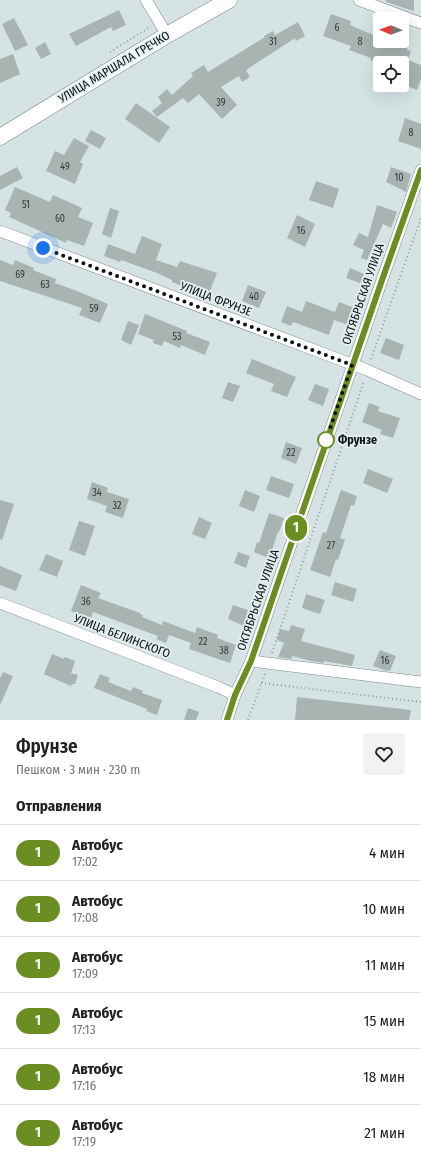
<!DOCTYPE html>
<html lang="ru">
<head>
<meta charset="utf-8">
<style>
	:root { --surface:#fff; --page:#f2f2f2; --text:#202124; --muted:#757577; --line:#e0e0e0 }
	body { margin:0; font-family:"Fira Sans Condensed",sans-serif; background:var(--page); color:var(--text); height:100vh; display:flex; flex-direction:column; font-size:15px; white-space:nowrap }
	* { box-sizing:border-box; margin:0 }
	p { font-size:13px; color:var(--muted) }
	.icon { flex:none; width:22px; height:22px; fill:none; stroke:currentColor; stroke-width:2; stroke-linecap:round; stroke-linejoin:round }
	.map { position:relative; height:720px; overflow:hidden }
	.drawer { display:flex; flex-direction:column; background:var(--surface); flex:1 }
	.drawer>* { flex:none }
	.badge { padding:0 8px; border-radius:13px; font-size:14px; line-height:26px }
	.needle { width:26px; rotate:271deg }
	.tools { position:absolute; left:373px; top:12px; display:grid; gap:8px }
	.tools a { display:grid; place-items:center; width:36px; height:36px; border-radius:4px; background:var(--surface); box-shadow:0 4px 16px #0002; font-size:20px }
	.you { position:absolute; width:20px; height:20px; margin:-10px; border:3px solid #fff; border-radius:50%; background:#1a73e8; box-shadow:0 0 0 6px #1a73e833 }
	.map>.badge { position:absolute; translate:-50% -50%; box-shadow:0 0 0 2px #fff }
	h2 { padding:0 16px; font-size:15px; line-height:36px }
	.round { display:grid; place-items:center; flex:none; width:42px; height:42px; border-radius:4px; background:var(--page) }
	.overview { display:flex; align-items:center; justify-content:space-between; height:68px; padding:0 16px }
	h1 { font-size:19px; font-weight:600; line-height:30px }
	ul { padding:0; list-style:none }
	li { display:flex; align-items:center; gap:12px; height:56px; padding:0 16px; border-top:1px solid var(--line) }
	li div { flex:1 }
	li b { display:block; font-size:15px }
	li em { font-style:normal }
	li .badge { min-width:44px; font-weight:700; text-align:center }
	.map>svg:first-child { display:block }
	.building { fill:#a7b4b1 }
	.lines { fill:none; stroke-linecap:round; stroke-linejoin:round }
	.street-casing { stroke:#7d898b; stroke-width:12 }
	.secondary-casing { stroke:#7d898b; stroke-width:17 }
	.path { stroke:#929c9e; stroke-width:2; stroke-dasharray:1 3; stroke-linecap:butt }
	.street { stroke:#fff; stroke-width:11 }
	.secondary { stroke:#fff; stroke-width:16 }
	.line-casing { stroke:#fff; stroke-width:9 }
	.line { stroke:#6b8e23; stroke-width:6 }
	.walk { stroke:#0c1011; stroke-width:4; stroke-dasharray:0 7.2 }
	.stop-dot { fill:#fff; stroke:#6b8e23; stroke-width:2 }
	.labels { text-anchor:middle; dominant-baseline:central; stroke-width:3.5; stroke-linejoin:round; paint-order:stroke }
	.number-label { font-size:10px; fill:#333939 }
	.street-label { font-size:12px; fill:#0c1011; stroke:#e3f0f2 }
	.stop-label { font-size:12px; font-weight:bold; fill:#0c1011; stroke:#e3f0f2; text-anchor:start }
</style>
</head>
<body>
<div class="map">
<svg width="421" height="720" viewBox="0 0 421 720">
	<rect width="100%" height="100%" fill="#d6e3e5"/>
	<g class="building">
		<polygon points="386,0 414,0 414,11 386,2"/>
		<polygon points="119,10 126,25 113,31 111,27 76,46 69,34"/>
		<polygon points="331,14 351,21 350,25 380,38 380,41 388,41 395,44 396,42 408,46 407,50 411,51 408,60 421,65 421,79 417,90 402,84 402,63 378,63 370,60 371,58 349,50 351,46 323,36"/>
		<polygon points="14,18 28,45 15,51 2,24"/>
		<polygon points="298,22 305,36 296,41 295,38 246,70 250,77 242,82 239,76 221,87 237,105 222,119 199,94 188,103 183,98 157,117 152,111 162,103 158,97 167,89 172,95 193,76 191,73 204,65 208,72 265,37 264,36 273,31 275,35"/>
		<polygon points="45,42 51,54 41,59 35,48"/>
		<polygon points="13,54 20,74 0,83 0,59"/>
		<polygon points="136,103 170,127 159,143 125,119"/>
		<polygon points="405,118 421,124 421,149 398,141"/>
		<polygon points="91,130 106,138 100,149 85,141"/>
		<polygon points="74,138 89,146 80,162 83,164 75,184 46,171 55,151 64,155"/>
		<polygon points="17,167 23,178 0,190 0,176"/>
		<polygon points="391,167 411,174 406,192 386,182"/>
		<polygon points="316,181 339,189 333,208 309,200"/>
		<polygon points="15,187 50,202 53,195 82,208 78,217 93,223 84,246 67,240 66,243 9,217 11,213 5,210"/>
		<polygon points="377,205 397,212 391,228 383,224 367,260 361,258 364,250 353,245 359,233 368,237"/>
		<polygon points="110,208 119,211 111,238 102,234"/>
		<polygon points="297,215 315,224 305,247 287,238"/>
		<polygon points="142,236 162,244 156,260 177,267 180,261 217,273 208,296 172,282 172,280 157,273 121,260 120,262 104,256 108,244 135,254"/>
		<polygon points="0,260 13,265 15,260 34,268 33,270 56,279 55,283 77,291 108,304 100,323 79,315 82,308 0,281"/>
		<polygon points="350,268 364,274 360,283 346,278"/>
		<polygon points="248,285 266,292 259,308 242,301"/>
		<polygon points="306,301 335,312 339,302 360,310 354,327 334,320 329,335 293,322 291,326 281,322 287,306 302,312"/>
		<polygon points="145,314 187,331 186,333 210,342 205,355 181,345 180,348 164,341 162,346 153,343 154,340 138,334"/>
		<polygon points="128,321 139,325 131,345 121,340"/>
		<polygon points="386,338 404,345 399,360 380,353"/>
		<polygon points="252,359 296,377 287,397 271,391 274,384 246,373"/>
		<polygon points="228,382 240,386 233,402 222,398"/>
		<polygon points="315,384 329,389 323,406 308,400"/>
		<polygon points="369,403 380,407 378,411 400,418 393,438 380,434 382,430 362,422"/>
		<polygon points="286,442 302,448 296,464 281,458"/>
		<polygon points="368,469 393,479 387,493 363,483"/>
		<polygon points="271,476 294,484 289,498 266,490"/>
		<polygon points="92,482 108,488 107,492 129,499 123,518 105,512 107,506 87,499"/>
		<polygon points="245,490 260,496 254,512 239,506"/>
		<polygon points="341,490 357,496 354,506 351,505 340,538 345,540 338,560 336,559 330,577 310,570 323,532 326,533"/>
		<polygon points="0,500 14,504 2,540 0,539"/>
		<polygon points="269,513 284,518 279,532 278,532 269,558 254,552 257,542 259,543"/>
		<polygon points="199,517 212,523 205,539 192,534"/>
		<polygon points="79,521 95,526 85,556 69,550"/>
		<polygon points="238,552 250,556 246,568 234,563"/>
		<polygon points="46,554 63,561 57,577 39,570"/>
		<polygon points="0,566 22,575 16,591 0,585"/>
		<polygon points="335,582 357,589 353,602 331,595"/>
		<polygon points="81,585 101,593 98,598 140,613 140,614 143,615 142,617 162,625 163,621 195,633 197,627 218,635 217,638 236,645 230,663 189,649 191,643 169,635 166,643 156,639 158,636 93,612 91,619 71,611"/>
		<polygon points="306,594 325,600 320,614 302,608"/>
		<polygon points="233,605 248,610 244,626 228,619"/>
		<polygon points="291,625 305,629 301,641 355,655 352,666 324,661 324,663 311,661 292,656 292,659 278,657 284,643 277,640 280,629 289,631"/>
		<polygon points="380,650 396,656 390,671 384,670 373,666"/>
		<polygon points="52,654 64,659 65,657 75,661 71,673 78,675 75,684 72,684 71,686 44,674"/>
		<polygon points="3,672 13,676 0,705 0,678"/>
		<polygon points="100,674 110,678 108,682 131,691 133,687 143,691 142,693 162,700 157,715 146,711 147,709 94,688"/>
		<polygon points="297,697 411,710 409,720 295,720"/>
		<polygon points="188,708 199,712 196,720 184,720"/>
	</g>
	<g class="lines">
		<defs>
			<g id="street">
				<polyline points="146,0 167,35"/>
				<polyline points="359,0 421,23"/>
				<polyline points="0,231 367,370 421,394"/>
				<polyline points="0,603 218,687 235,695"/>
				<polyline points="251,661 421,682"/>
				<polyline points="227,720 235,695 251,661 382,280 421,170"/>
			</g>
			<polyline id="secondary" points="0,137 167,35 229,0"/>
		</defs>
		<use href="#street" class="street-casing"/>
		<use href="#secondary" class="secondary-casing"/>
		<g class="path">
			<polyline points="110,52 150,27"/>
			<polyline points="371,359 421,218"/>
			<polyline points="272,653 364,381"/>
			<polyline points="261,683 421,702"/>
			<polyline points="248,720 265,674"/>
		</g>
		<use href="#street" class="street"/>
		<use href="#secondary" class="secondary"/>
	</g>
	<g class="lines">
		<defs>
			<polyline id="line" points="227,720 235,695 251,661 382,280 421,170"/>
		</defs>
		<use href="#line" class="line-casing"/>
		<use href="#line" class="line"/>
		<polyline class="walk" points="43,248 352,365 326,440"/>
	</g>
	<circle class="stop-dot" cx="326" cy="440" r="8"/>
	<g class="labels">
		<g class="number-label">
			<text x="337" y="28">6</text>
			<text x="273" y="42">31</text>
			<text x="360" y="42">8</text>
			<text x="221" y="103">39</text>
			<text x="411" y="133">8</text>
			<text x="65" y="167">49</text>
			<text x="399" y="178">10</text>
			<text x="26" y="205">51</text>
			<text x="60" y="219">60</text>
			<text x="301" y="231">16</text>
			<text x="20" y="275">69</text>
			<text x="45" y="285">63</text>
			<text x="254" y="297">40</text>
			<text x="94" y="309">59</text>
			<text x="177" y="337">53</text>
			<text x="291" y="453">22</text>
			<text x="97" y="493">34</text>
			<text x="117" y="506">32</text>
			<text x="331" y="546">27</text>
			<text x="86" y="602">36</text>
			<text x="203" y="642">22</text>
			<text x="224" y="651">38</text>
			<text x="385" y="661">16</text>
		</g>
		<g class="street-label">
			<text transform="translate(114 67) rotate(-31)">УЛИЦА МАРШАЛА ГРЕЧКО</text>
			<text transform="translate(363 294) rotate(-71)">ОКТЯБРЬСКАЯ УЛИЦА</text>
			<text transform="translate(216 299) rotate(21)">УЛИЦА ФРУНЗЕ</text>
			<text transform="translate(258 600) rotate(-71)">ОКТЯБРЬСКАЯ УЛИЦА</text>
			<text transform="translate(122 636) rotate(21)">УЛИЦА БЕЛИНСКОГО</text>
		</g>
		<g class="stop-label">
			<text x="338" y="440">Фрунзе</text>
		</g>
	</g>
</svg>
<div class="tools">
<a><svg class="needle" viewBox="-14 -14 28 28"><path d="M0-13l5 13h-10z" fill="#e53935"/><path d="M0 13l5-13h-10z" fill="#757577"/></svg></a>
<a><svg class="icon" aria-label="locate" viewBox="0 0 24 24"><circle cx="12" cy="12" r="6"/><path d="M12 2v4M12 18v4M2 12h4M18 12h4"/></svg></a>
</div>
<div class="you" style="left:43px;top:248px"></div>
<b class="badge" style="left:296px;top:528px;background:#6b8e23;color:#fff">1</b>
</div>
<section class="drawer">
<div class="overview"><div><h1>Фрунзе</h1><p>Пешком · 3 мин · 230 m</p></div><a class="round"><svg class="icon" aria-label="heart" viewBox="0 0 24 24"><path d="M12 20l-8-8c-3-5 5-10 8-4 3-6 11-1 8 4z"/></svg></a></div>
<h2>Отправления</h2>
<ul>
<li><span class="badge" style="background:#6b8e23;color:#fff">1</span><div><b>Автобус</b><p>17:02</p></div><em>4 мин</em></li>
<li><span class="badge" style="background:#6b8e23;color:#fff">1</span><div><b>Автобус</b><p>17:08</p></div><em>10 мин</em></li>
<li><span class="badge" style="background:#6b8e23;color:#fff">1</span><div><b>Автобус</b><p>17:09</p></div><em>11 мин</em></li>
<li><span class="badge" style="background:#6b8e23;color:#fff">1</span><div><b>Автобус</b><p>17:13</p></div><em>15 мин</em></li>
<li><span class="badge" style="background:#6b8e23;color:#fff">1</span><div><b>Автобус</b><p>17:16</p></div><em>18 мин</em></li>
<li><span class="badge" style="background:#6b8e23;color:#fff">1</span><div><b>Автобус</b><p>17:19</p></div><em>21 мин</em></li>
</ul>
</section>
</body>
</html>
